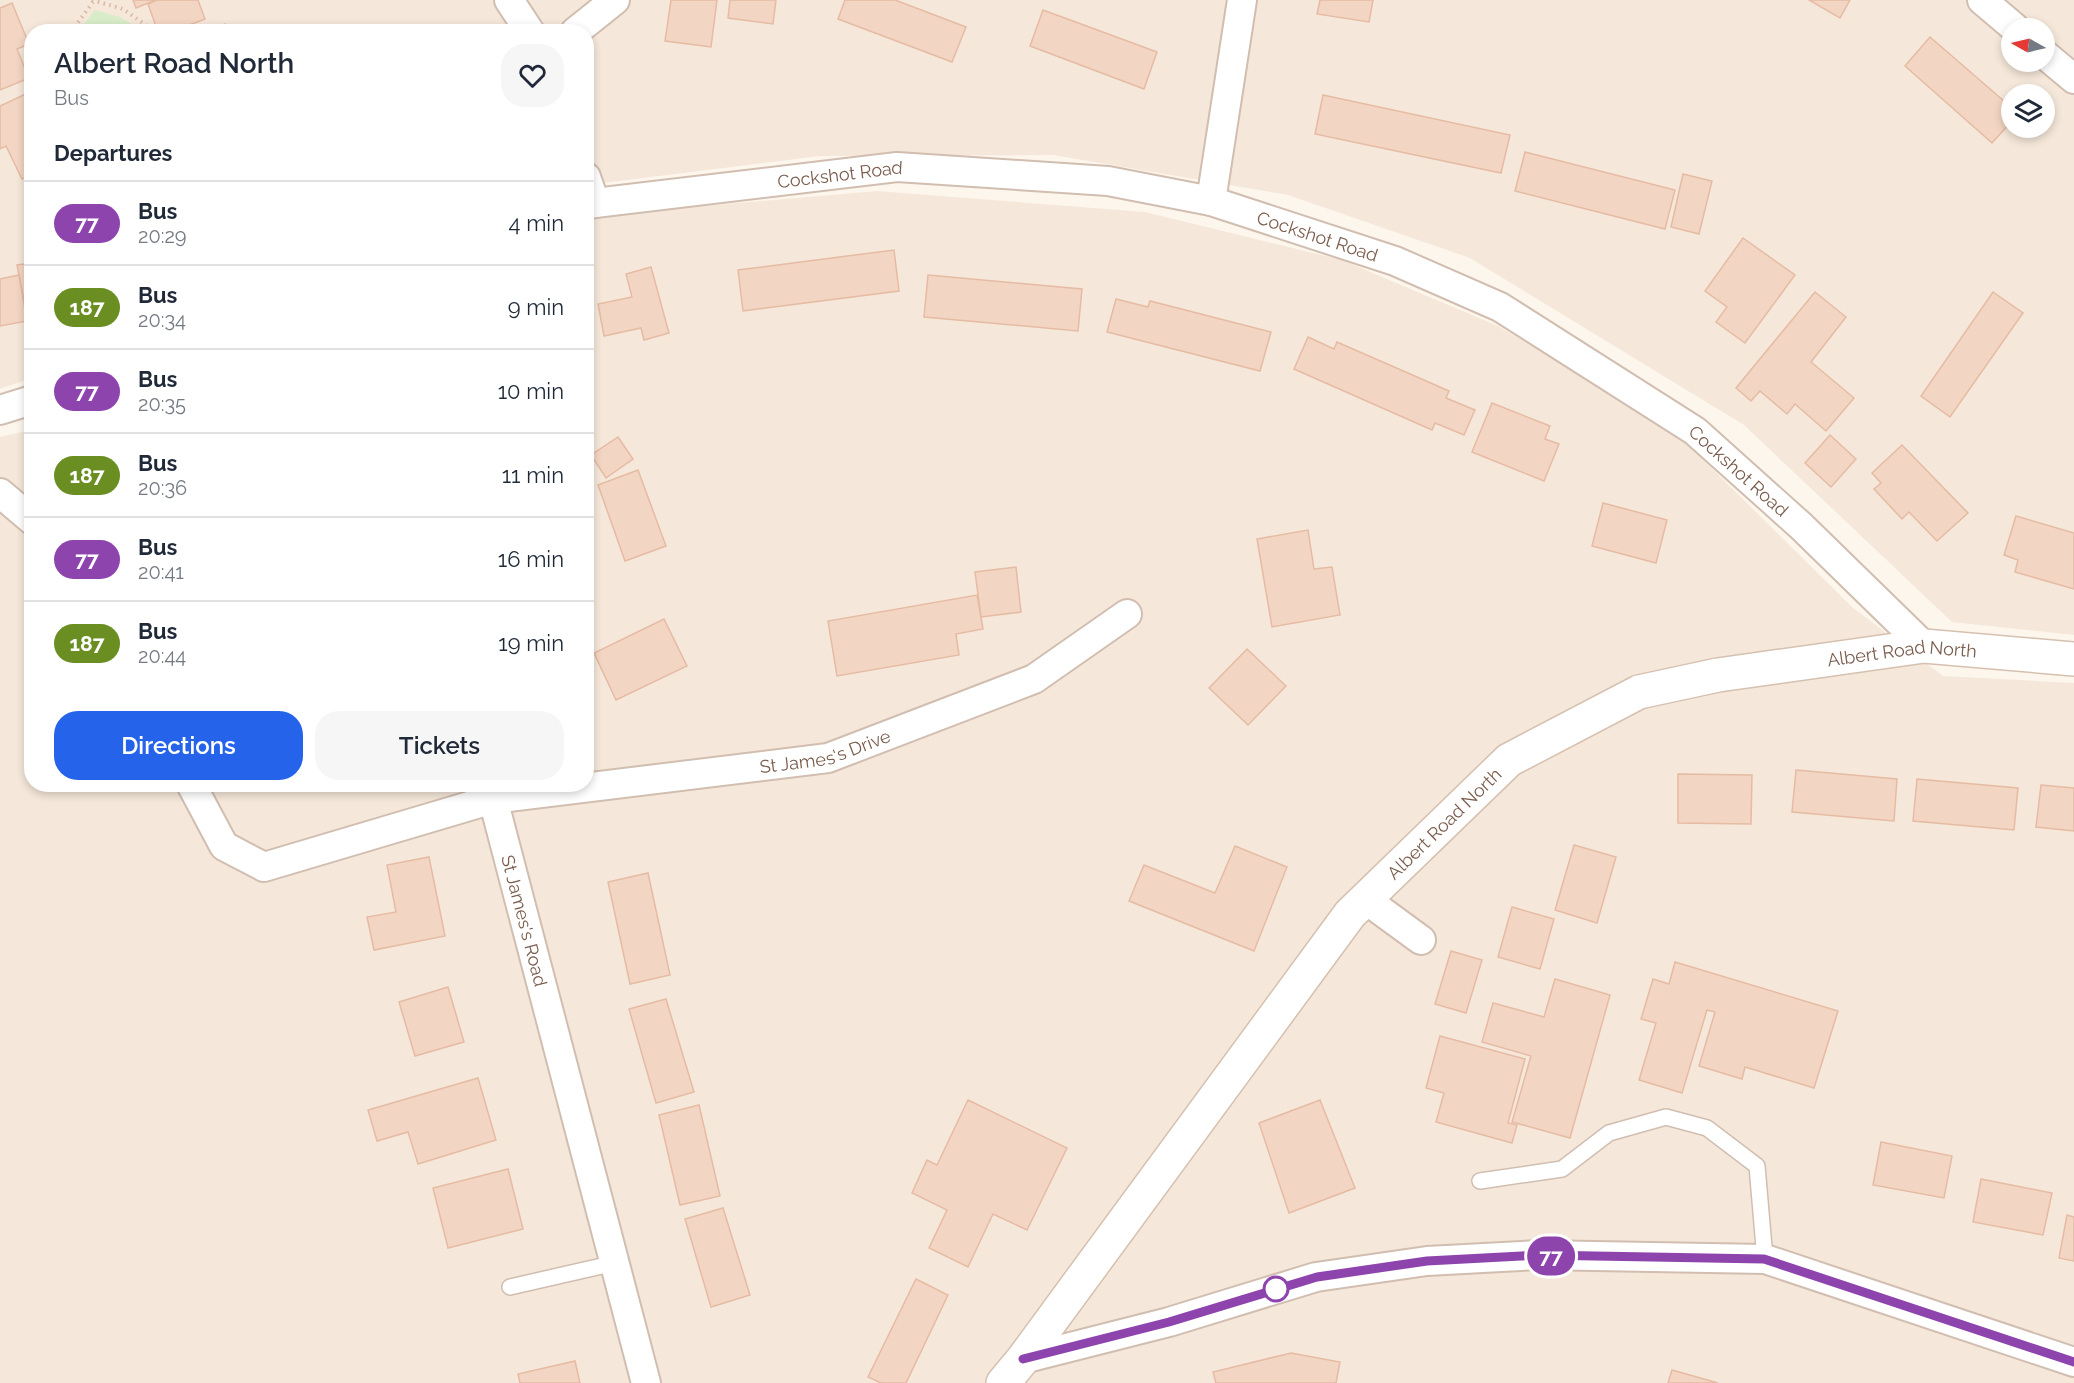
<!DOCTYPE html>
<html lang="en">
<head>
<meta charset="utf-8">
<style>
	:root { --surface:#fff; --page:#f6f6f7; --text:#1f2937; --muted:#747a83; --line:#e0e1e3; --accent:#2563eb }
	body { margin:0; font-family:Raleway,sans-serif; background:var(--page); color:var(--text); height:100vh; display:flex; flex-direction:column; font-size:22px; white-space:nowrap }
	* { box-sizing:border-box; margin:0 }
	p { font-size:20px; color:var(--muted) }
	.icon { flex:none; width:33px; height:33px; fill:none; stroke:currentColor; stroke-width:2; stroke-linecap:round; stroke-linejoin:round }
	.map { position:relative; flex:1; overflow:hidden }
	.panel { position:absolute; left:24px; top:24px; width:570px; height:768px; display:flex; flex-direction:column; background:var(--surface); border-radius:24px; box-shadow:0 3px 9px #0003 }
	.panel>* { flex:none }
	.badge { padding:0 12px; border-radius:20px; font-size:21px; line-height:39px }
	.needle { width:39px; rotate:278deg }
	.controls { position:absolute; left:2001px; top:18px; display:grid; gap:12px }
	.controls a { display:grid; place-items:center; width:54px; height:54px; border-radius:50%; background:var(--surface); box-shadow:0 3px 9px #0003; font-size:30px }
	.map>.badge { position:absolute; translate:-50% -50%; box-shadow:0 0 0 3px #fff }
	h2 { padding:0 30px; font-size:22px; line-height:54px }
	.round { display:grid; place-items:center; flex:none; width:63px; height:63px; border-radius:24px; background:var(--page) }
	.overview { display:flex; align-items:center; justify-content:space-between; height:102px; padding:0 30px }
	h1 { font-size:28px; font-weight:600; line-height:45px }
	.cta { display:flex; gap:12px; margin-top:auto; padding:12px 30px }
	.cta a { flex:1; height:69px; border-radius:24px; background:var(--accent); color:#fff; font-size:24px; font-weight:600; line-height:69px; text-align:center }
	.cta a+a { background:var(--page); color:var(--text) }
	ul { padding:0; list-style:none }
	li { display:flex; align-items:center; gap:18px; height:84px; padding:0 30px; border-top:2px solid var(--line) }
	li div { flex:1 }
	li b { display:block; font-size:22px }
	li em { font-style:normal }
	li .badge { min-width:66px; font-weight:700; text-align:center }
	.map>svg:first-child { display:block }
	.residential { fill:#f5e8da; fill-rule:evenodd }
	.green { fill:#d8ecc9 }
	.building { fill:#f3d5c3; stroke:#e6bba3; stroke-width:1.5 }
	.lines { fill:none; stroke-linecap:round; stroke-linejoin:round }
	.lane-casing { stroke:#d1beb0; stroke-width:18 }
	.street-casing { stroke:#d1beb0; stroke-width:32 }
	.secondary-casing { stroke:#d6c0b0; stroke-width:36 }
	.path { stroke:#d9b8a5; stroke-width:4; stroke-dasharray:1.5 4.5; stroke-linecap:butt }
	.lane { stroke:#fff; stroke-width:15 }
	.street { stroke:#fff; stroke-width:28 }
	.secondary { stroke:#fff; stroke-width:33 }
	.line-casing { stroke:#fff; stroke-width:14 }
	.line { stroke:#8e44ad; stroke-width:9 }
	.stop-dot { fill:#fff; stroke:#8e44ad; stroke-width:3 }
	.labels { text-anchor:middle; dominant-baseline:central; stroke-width:4.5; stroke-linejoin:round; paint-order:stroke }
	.street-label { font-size:18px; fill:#7a5c4d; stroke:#fffaf3 }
</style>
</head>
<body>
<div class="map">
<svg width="2074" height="1383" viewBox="0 0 2074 1383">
	<rect width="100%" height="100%" fill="#fdf6ec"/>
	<g class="residential">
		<path d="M0 0H2074V635L1952 622 1744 425 1470 258 1288 195 1053 155 820 156 587 185 586 32H32L31 378 0 389ZM2012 28H2044V62H2012ZM2012 94H2044V128H2012Z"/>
		<polygon points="877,191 1145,212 1342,260 1498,326 1670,427 1852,607 1943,676 2074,683 2074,1383 0,1383 0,437 31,430 32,784 586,784 587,219 598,215"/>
	</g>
	<polygon class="green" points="95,10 120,17 142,31 78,31"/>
	<g class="building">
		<polygon points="133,0 156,0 136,8"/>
		<polygon points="157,0 198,0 205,19 171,32 158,32 148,4"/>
		<polygon points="671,0 717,0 711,47 665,41"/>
		<polygon points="730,0 776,0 773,24 728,18"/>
		<polygon points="845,0 895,0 966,27 952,62 838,19"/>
		<polygon points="1320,0 1373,0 1369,22 1317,14"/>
		<polygon points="1809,0 1850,0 1840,18"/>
		<polygon points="12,3 29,44 17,49 29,78 0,90 0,8"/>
		<polygon points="1043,10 1157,52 1144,89 1030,46"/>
		<polygon points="225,24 228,32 208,32"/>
		<polygon points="1930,37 2012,108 2012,121 1992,143 1905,66"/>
		<polygon points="32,91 32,175 22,179 6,146 0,149 0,106"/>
		<polygon points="1323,95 1510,135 1501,173 1315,134"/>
		<polygon points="1525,152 1675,190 1665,229 1515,191"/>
		<polygon points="1683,174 1712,181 1699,234 1671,227"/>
		<polygon points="1743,238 1795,275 1745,343 1716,322 1727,307 1705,291"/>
		<polygon points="894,250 899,291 743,311 738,270"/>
		<polygon points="32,263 32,310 26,311 17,265"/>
		<polygon points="651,267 669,333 644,340 641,328 604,336 598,304 632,297 626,274"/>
		<polygon points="19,275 27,321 0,326 0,279"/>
		<polygon points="928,275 1082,289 1078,331 924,317"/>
		<polygon points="1815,292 1846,317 1811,362 1854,398 1826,431 1795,404 1787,414 1760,391 1751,401 1736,388"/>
		<polygon points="1993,292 2023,313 1950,417 1921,396"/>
		<polygon points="1116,299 1148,307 1150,301 1271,332 1260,371 1107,332"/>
		<polygon points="1308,337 1334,349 1337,342 1449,391 1446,398 1475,410 1464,435 1435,423 1432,430 1294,369"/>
		<polygon points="1492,403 1550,426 1545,439 1559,444 1544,481 1472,452"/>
		<polygon points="1830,435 1856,459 1831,487 1805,463"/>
		<polygon points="618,437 633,459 606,478 591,455"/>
		<polygon points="1902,445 1968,513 1937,541 1909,512 1902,519 1874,489 1881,483 1872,473"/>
		<polygon points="638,470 666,546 625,561 598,485"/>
		<polygon points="1603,503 1667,520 1656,563 1592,546"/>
		<polygon points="2016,516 2074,533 2074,589 2015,572 2018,560 2004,555"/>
		<polygon points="1308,530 1314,569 1332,567 1340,615 1272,627 1257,539"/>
		<polygon points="1016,567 1021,612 981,617 975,572"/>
		<polygon points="977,595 983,629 956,634 959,655 837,676 828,621"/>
		<polygon points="664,619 687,666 616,700 594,653"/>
		<polygon points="1247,649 1286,686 1248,725 1209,688"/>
		<polygon points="1796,770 1897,779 1894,821 1792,812"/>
		<polygon points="1678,774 1752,775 1751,824 1678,823"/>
		<polygon points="1917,779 2018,788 2014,830 1913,821"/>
		<polygon points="2041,785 2074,788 2074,831 2036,827"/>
		<polygon points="1574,845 1616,857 1597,923 1555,910"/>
		<polygon points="1235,846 1287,867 1254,951 1129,901 1144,865 1215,893"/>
		<polygon points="429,857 445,936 374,950 367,917 396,912 387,865"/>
		<polygon points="648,873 670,975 630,984 608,882"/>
		<polygon points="1512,907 1554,919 1540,969 1498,957"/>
		<polygon points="1451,951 1482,960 1466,1013 1435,1004"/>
		<polygon points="1675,962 1838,1011 1814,1088 1745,1067 1742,1079 1699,1066 1715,1012 1707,1010 1682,1093 1639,1080 1656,1023 1641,1019 1653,979 1669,984"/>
		<polygon points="1555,979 1610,995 1570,1138 1512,1122 1531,1056 1482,1042 1493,1003 1544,1017"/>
		<polygon points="448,987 464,1042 415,1056 399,1002"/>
		<polygon points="666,999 694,1092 656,1103 629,1009"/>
		<polygon points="1440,1036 1525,1059 1508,1123 1517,1125 1512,1143 1436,1122 1444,1093 1426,1088"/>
		<polygon points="478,1078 496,1140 418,1164 408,1132 377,1141 368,1110"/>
		<polygon points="968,1100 1067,1148 1027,1230 993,1214 968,1267 929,1248 947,1210 912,1193 927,1160 937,1165"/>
		<polygon points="1320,1100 1355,1188 1289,1213 1259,1123"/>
		<polygon points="699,1105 720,1196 680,1205 659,1115"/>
		<polygon points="1881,1142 1952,1156 1944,1198 1873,1185"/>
		<polygon points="508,1169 523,1229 448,1248 433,1188"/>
		<polygon points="1981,1179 2052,1193 2043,1235 1973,1222"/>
		<polygon points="723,1208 750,1295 711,1307 685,1219"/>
		<polygon points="2067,1215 2074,1217 2074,1261 2059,1258"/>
		<polygon points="916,1279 948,1295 906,1383 881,1383 868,1377"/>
		<polygon points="1291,1353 1340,1362 1336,1383 1216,1383 1213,1372"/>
		<polygon points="575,1361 580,1383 520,1383 518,1374"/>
		<polygon points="1672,1370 1718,1383 1668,1383"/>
	</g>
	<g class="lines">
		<defs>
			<g id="lane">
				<polyline points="1480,1181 1562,1169 1609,1133 1666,1117 1707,1128 1757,1166 1765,1259"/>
				<polyline points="510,1287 615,1263"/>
			</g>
			<g id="street">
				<polyline points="509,0 530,32"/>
				<polyline points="1982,0 2015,28"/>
				<polyline points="575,32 615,0"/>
				<polyline points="2044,54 2074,79"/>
				<polyline points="586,177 595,203"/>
				<polyline points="1211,201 1242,0"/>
				<path id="s1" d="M586 205 595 203 897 167 1108 181 1211 201 1395 261 1500 307 1695 431 1801 526 1924 646"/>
				<polyline points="0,410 32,400"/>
				<polyline points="0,493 32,520"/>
				<path id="s2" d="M191 784 224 846 264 867 493 799 646 1383"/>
				<path id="s3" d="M493 799 828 758 1034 679 1127 614"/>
				<polyline points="1365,899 1421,940"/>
				<polyline points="1023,1359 1169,1322 1316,1277 1427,1261 1538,1255 1765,1259 2074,1362"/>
			</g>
			<g id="secondary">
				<path id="s4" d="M1003 1383 1023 1359 1350 914 1509 760 1639 692 1718 675 1924 646 2074 659"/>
			</g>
		</defs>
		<use href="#lane" class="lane-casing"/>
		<use href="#street" class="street-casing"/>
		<use href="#secondary" class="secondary-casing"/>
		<g class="path">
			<polyline points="92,0 123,9 150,28 152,32"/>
			<polyline points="71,32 93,2"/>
		</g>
		<use href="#lane" class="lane"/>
		<use href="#street" class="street"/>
		<use href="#secondary" class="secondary"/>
	</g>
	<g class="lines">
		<defs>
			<polyline id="line" points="1023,1359 1169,1322 1317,1277 1427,1261 1538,1255 1764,1259 2074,1362"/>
		</defs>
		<use href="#line" class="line-casing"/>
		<use href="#line" class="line"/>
	</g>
	<circle class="stop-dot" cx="1276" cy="1289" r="12"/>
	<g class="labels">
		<g class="street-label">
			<text stroke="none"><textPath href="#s1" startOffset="256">Cockshot Road</textPath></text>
			<text stroke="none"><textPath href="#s1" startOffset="742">Cockshot Road</textPath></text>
			<text stroke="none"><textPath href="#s1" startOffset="1228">Cockshot Road</textPath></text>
			<text stroke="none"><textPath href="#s4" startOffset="1218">Albert Road North</textPath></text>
			<text stroke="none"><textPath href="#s3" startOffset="336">St James's Drive</textPath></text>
			<text stroke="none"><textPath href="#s4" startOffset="714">Albert Road North</textPath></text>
			<text stroke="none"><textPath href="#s2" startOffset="480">St James's Road</textPath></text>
		</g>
	</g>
</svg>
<div class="controls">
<a><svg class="needle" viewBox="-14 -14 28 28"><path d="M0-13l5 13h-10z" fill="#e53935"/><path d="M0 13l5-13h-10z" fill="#747a83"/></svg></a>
<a><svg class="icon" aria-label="layers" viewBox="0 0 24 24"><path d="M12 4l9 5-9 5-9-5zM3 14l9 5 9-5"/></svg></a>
</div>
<b class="badge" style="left:1551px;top:1256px;background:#8e44ad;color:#fff">77</b>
<section class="panel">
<div class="overview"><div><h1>Albert Road North</h1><p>Bus</p></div><a class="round"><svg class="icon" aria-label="heart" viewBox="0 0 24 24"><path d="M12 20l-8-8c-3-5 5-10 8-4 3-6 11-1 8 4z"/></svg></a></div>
<h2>Departures</h2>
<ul>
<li><span class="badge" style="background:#8e44ad;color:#fff">77</span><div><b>Bus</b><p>20:29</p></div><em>4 min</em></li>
<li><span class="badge" style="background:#6b8e23;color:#fff">187</span><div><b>Bus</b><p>20:34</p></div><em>9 min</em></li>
<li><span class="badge" style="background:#8e44ad;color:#fff">77</span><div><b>Bus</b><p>20:35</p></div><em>10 min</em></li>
<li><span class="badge" style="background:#6b8e23;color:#fff">187</span><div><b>Bus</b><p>20:36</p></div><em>11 min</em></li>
<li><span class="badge" style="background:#8e44ad;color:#fff">77</span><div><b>Bus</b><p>20:41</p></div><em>16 min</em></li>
<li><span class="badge" style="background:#6b8e23;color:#fff">187</span><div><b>Bus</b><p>20:44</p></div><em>19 min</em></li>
</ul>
<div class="cta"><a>Directions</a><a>Tickets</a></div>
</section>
</div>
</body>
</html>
